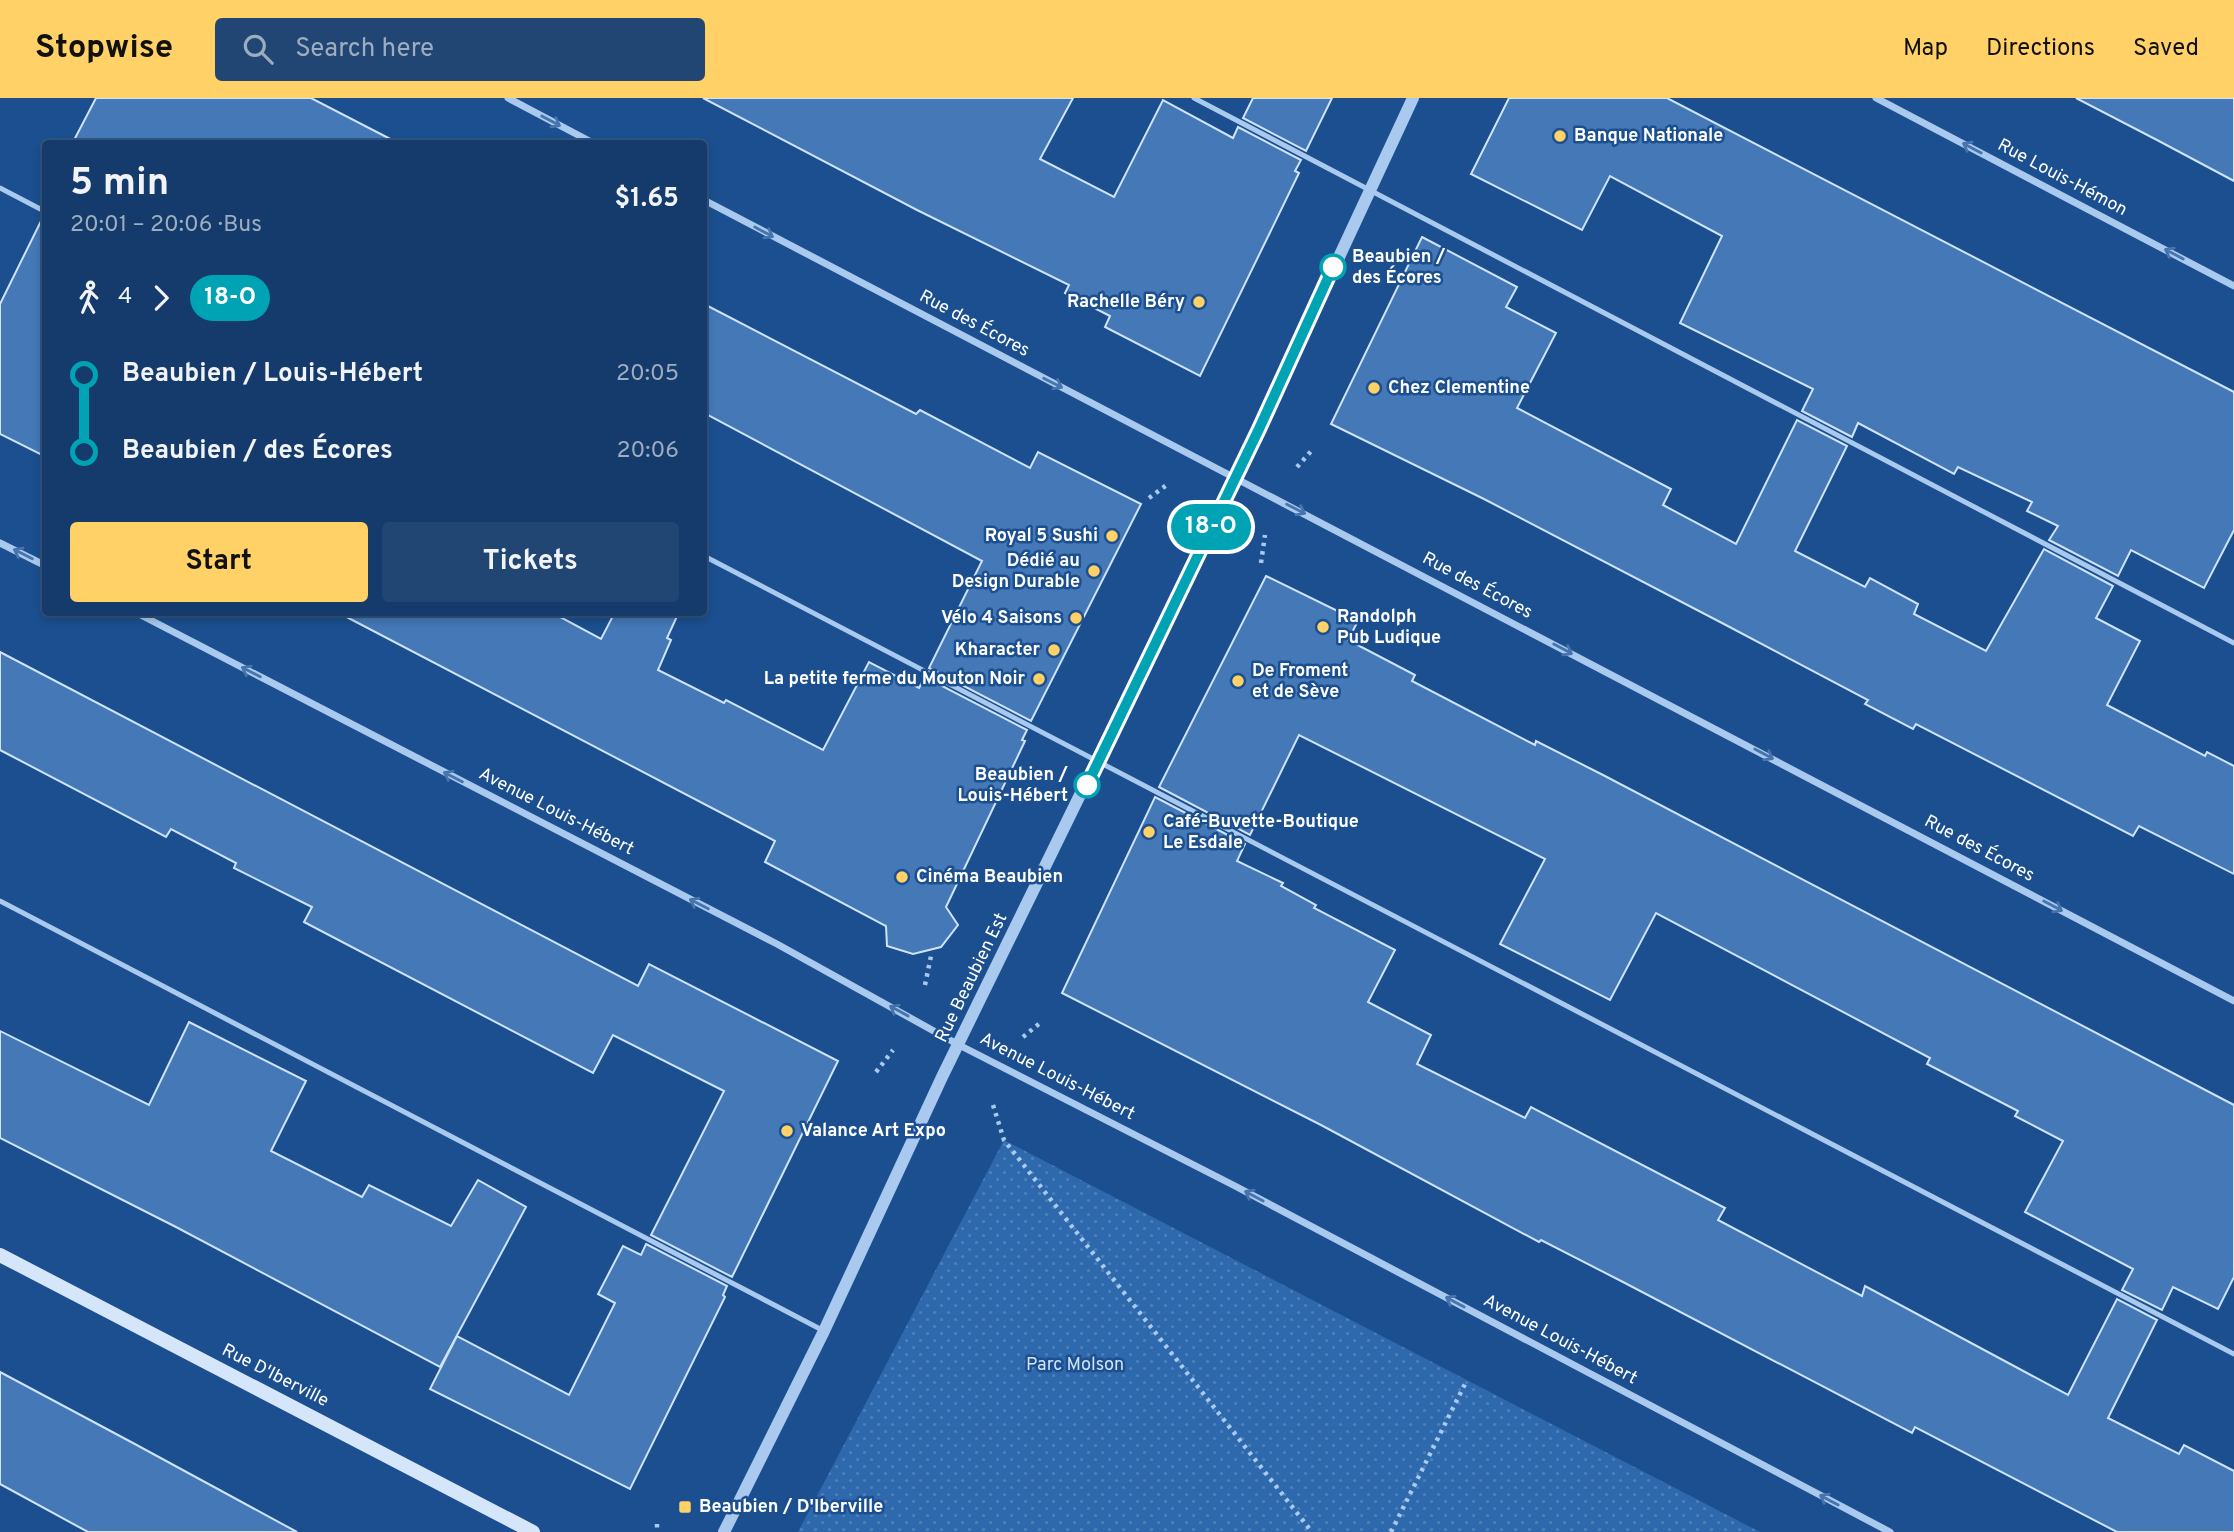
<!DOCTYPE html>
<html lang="en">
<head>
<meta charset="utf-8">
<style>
	:root { --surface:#143b6b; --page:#214673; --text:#f1f3f6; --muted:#9dadc1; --line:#33557e; --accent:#ffd166 }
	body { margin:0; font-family:Overpass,sans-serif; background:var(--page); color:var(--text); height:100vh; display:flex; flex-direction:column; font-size:26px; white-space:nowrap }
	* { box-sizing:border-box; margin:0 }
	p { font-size:23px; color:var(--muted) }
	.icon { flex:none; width:38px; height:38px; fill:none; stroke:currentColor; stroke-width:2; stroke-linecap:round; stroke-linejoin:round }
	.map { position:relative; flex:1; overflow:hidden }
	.side { position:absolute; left:42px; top:42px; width:665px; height:476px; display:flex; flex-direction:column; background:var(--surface); border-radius:7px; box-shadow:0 4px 10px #0003,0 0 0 2px var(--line) }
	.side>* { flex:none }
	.badge { padding:0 14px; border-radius:23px; font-size:24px; line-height:46px }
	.map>.badge { position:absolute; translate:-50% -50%; box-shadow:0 0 0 4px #fff }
	.legs { display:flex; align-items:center; gap:10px; height:77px; padding:0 28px; font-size:23px }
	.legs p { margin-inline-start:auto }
	.overview { display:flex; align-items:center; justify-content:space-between; height:119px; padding:0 28px }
	h1 { font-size:38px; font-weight:700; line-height:52px }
	.primary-button { display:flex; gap:14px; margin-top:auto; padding:14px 28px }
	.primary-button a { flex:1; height:80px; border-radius:7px; background:var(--accent); color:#111; font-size:28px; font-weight:700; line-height:80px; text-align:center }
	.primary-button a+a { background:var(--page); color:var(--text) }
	ul { padding:0 28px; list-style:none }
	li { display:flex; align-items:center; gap:24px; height:77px; font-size:26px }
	li i { display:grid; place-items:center; width:10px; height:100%; margin:0 9px; background:currentColor }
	li i::after { content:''; width:18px; height:18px; margin:-9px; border:5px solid; border-radius:50%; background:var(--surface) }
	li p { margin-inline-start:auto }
	li:first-child i { background:linear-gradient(#0000 50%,currentColor 0) }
	li:last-child i { background:linear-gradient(currentColor 50%,#0000 0) }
	header { display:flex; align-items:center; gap:42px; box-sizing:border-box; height:98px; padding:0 35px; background:var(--accent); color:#111 }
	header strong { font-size:33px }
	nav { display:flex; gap:38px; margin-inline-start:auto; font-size:24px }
	.search { width:490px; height:63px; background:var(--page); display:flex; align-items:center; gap:18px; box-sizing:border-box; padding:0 24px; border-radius:7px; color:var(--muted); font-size:26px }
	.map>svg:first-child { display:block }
	.green { fill:url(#green-dots) }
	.building { fill:#4478b7; stroke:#cfe3fa; stroke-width:2 }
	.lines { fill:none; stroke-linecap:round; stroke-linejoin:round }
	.path { stroke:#a9c9ee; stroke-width:4.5; stroke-dasharray:3.5 5; stroke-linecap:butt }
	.service { stroke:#a9c9ee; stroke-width:5 }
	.minor { stroke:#a9c9ee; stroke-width:7 }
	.tertiary { stroke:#a9c9ee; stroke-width:12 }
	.secondary { stroke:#d6e6fa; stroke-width:14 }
	.oneway { stroke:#4674ac }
	.line-1-casing { stroke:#fff; stroke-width:16 }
	.line-1 { stroke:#00a3b4; stroke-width:10 }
	.poi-dot { fill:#ffd166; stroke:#1b4f8f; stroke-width:2.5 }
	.stop-1-dot { fill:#fff; stroke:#00a3b4; stroke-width:3.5 }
	.labels { text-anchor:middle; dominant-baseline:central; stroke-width:5; stroke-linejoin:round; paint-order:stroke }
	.poi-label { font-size:18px; font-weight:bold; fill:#fff; stroke:#1b4f8f; text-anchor:start }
	.street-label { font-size:18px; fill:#fff; stroke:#1b4f8f }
	.stop-label { font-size:18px; font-weight:bold; fill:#fff; stroke:#1b4f8f; text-anchor:start }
	.park-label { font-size:18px; fill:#cfe3fa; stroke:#1b4f8f }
</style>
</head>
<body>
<header>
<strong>Stopwise</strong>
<div class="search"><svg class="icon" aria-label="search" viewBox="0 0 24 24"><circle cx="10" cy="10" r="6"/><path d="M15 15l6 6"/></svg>Search here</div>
<nav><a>Map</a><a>Directions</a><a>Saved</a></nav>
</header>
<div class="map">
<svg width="2234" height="1434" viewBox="0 0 2234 1434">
	<defs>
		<pattern id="green-dots" width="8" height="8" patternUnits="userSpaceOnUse" patternTransform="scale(1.75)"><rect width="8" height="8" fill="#2e69ad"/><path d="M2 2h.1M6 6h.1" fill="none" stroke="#4d80b9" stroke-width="1.8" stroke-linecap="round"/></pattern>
	</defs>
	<rect width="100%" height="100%" fill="#1b4f8f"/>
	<polygon class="green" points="1004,1042 1760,1434 798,1434"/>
	<g class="building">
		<polygon points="96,0 311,0 400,46 72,46"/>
		<polygon points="703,0 1073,0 1040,61 1114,99 1163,2 1233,40 1238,29 1301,62 1295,73 1299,75 1200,278 1105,229 1110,218 1065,195 1069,187 917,112"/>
		<polygon points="1253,0 1332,0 1306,53 1243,20"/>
		<polygon points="1509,0 1667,0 2234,294 2234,432 2204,490 2131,452 2118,478 2049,442 2058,428 2027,413 2032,404 1958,369 1954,376 1858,325 1852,339 1802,313 1813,291 1680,225 1722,138 1610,78 1582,132 1471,76"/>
		<polygon points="2076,0 2234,0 2234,83 2157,42"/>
		<polygon points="43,119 46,119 46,359 0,336 0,206"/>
		<polygon points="1422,139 1517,189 1506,209 1556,235 1517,310 1671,391 1663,407 1736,446 1797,322 1847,348 1795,453 1865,489 1870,480 1918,506 1914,516 1986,553 2044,451 2113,488 2096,520 2140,543 2107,607 2205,658 2207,654 2234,668 2234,776 2139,728 2133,738 1916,626 1913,631 1865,606 1868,602 1722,525 1484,401 1331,326"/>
		<polygon points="704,206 916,316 920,312 1030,370 1038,354 1141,406 1031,623 929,570 982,463 704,315"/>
		<polygon points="1266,478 1358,523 1348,542 1415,577 1412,583 1535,647 1536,643 1603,677 2234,1007 2234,1179 2218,1211 2173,1189 2162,1212 2122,1192 2133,1171 2025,1114 2063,1043 2015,1018 2018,1013 1927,966 1930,960 1656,815 1610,902 1500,846 1545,761 1299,637 1250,737 1159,689"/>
		<polygon points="337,514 551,514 601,541 615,514 679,514 667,540 671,542 658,572 724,605 726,602 823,652 869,564 919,590 925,579 1027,632 1022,642 1025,643 946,809 958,827 941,849 913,856 887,848 886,828 765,764 775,743"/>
		<polygon points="0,554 638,888 649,866 838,963 732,1179 651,1137 724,993 613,937 593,975 304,824 312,809 234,770 236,765 171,731 166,739 0,652"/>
		<polygon points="1155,699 1245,746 1237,763 1283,785 1281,788 1316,807 1314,810 1395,852 1368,904 1431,937 1417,966 1525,1020 1531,1009 1725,1110 1718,1122 1862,1198 1865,1188 2068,1297 2117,1201 2157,1222 2108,1320 2179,1356 2184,1347 2234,1373 2234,1434 2117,1434 1915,1329 1912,1335 1623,1184 1541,1142 1539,1144 1321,1027 1062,895"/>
		<polygon points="189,924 306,983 271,1053 362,1099 369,1087 451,1128 478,1082 526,1109 440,1269 176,1129 0,1040 0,933 149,1007"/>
		<polygon points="646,1146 727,1188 723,1197 725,1199 630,1391 430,1291 457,1238 569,1297 615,1205 598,1196 623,1148 641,1157"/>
		<polygon points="0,1274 133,1345 297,1434 88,1434 0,1386"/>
	</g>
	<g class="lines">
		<g class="path">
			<polyline points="1297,369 1313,351"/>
			<polyline points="1149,400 1168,386"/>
			<polyline points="1261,465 1265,437"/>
			<polyline points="925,887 931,858"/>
			<polyline points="1023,939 1040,925"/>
			<polyline points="876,974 893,952"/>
			<polyline points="993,1007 1004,1042 1312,1434"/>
			<polyline points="657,1426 657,1434"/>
			<polyline points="1391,1434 1467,1282"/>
		</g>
		<g class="service">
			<polyline points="1194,0 2234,545"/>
			<polyline points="0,90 46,114"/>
			<polyline points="704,458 2234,1256"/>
			<polyline points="0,803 824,1233"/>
		</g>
		<g class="minor">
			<polyline points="508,0 595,46"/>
			<polyline points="1876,0 2234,188"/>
			<polyline points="704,102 2234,903"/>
			<polyline points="0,445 46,468"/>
			<polyline points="135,514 777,846 959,947 1235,1088 1890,1434"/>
		</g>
		<polyline class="tertiary" points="724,1434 824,1233 942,979 1259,331 1413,0"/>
		<polyline class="secondary" points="0,1157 533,1434"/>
	</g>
	<defs><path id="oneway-shaft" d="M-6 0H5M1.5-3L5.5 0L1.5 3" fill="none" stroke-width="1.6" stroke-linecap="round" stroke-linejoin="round" transform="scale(1.75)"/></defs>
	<g class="oneway">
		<use href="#oneway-shaft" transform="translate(551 23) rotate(28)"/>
		<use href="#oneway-shaft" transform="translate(1972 50) rotate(-152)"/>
		<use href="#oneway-shaft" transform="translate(764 134) rotate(28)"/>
		<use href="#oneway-shaft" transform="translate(2174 156) rotate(-152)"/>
		<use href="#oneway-shaft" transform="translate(1053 285) rotate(27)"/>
		<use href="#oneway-shaft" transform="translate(1296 411) rotate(27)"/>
		<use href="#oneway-shaft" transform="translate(23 456) rotate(-153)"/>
		<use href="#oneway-shaft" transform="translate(1563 551) rotate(28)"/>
		<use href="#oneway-shaft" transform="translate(251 574) rotate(-153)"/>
		<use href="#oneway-shaft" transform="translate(1764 656) rotate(28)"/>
		<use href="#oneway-shaft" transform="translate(453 679) rotate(-153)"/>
		<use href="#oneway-shaft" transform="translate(699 806) rotate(-153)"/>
		<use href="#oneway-shaft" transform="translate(2053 808) rotate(28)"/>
		<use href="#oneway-shaft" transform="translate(899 913) rotate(-151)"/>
		<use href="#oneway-shaft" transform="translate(1254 1098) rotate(-152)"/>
		<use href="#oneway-shaft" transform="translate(1455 1204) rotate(-152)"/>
		<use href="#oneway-shaft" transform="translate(1829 1402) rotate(-152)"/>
	</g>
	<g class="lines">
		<defs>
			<polyline id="line-1" points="1087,687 1259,331 1333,169"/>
		</defs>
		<use href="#line-1" class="line-1-casing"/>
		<use href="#line-1" class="line-1"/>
	</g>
	<g class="poi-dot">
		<circle cx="1560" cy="38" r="7"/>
		<circle cx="1199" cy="204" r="7"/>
		<circle cx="1374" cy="290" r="7"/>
		<circle cx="1112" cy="438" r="7"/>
		<circle cx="1094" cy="473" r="7"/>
		<circle cx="1076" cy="520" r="7"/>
		<circle cx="1323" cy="529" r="7"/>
		<circle cx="1054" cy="552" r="7"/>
		<circle cx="1039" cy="581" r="7"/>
		<circle cx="1238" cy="583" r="7"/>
		<circle cx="1149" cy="734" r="7"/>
		<circle cx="902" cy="779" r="7"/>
		<circle cx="787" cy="1033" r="7"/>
		<rect x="678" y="1402" width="14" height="14" rx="3.5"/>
	</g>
	<g class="stop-1-dot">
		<circle cx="1333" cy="169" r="12"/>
		<circle cx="1087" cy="687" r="12"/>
	</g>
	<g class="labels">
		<g class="poi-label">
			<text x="1574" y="38">Banque Nationale</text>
			<text x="1185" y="204" text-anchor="end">Rachelle Béry</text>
			<text x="1388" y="290">Chez Clementine</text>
			<text x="1098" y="438" text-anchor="end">Royal 5 Sushi</text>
			<text x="1080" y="463" text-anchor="end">Dédié au<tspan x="1080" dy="21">Design Durable</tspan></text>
			<text x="1337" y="519">Randolph<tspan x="1337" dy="21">Pub Ludique</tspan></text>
			<text x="1062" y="520" text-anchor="end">Vélo 4 Saisons</text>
			<text x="1040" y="552" text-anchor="end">Kharacter</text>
			<text x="1252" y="573">De Froment<tspan x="1252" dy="21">et de Sève</tspan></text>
			<text x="1025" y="581" text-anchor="end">La petite ferme du Mouton Noir</text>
			<text x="1163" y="724">Café-Buvette-Boutique<tspan x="1163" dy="21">Le Esdale</tspan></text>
			<text x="916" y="779">Cinéma Beaubien</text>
			<text x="801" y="1033">Valance Art Expo</text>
			<text x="699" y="1409">Beaubien / D'Iberville</text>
		</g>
		<g class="street-label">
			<text transform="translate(2062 80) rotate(28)">Rue Louis-Hémon</text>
			<text transform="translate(974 226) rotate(28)">Rue des Écores</text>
			<text transform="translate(1477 488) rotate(28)">Rue des Écores</text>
			<text transform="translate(556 714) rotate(27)">Avenue Louis-Hébert</text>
			<text transform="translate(1979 751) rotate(28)">Rue des Écores</text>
			<text transform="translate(972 880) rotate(-64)">Rue Beaubien Est</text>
			<text transform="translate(1057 979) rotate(27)">Avenue Louis-Hébert</text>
			<text transform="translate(1560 1242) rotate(28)">Avenue Louis-Hébert</text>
			<text transform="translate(275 1278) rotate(27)">Rue D'Iberville</text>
		</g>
		<g class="stop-label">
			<text x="1352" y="159">Beaubien /<tspan x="1352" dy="21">des Écores</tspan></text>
			<text x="1068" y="677" text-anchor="end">Beaubien /<tspan x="1068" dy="21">Louis-Hébert</tspan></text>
		</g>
		<g class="park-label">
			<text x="1075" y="1267">Parc Molson</text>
		</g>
	</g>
</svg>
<b class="badge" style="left:1211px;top:429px;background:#00a3b4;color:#fff">18-O</b>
<section class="side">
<div class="overview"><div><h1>5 min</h1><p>20:01 – 20:06 · Bus</p></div><b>$1.65</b></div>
<div class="legs"><svg class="icon" aria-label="walk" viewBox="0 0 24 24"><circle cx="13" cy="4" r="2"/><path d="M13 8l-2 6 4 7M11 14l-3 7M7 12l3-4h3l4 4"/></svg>4<svg class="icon" aria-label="forward" viewBox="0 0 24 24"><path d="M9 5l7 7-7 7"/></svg><b class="badge" style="background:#00a3b4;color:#fff">18-O</b></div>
<ul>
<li><i style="color:#00a3b4"></i><b>Beaubien / Louis-Hébert</b><p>20:05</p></li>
<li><i style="color:#00a3b4"></i><b>Beaubien / des Écores</b><p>20:06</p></li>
</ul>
<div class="primary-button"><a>Start</a><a>Tickets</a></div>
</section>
</div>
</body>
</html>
